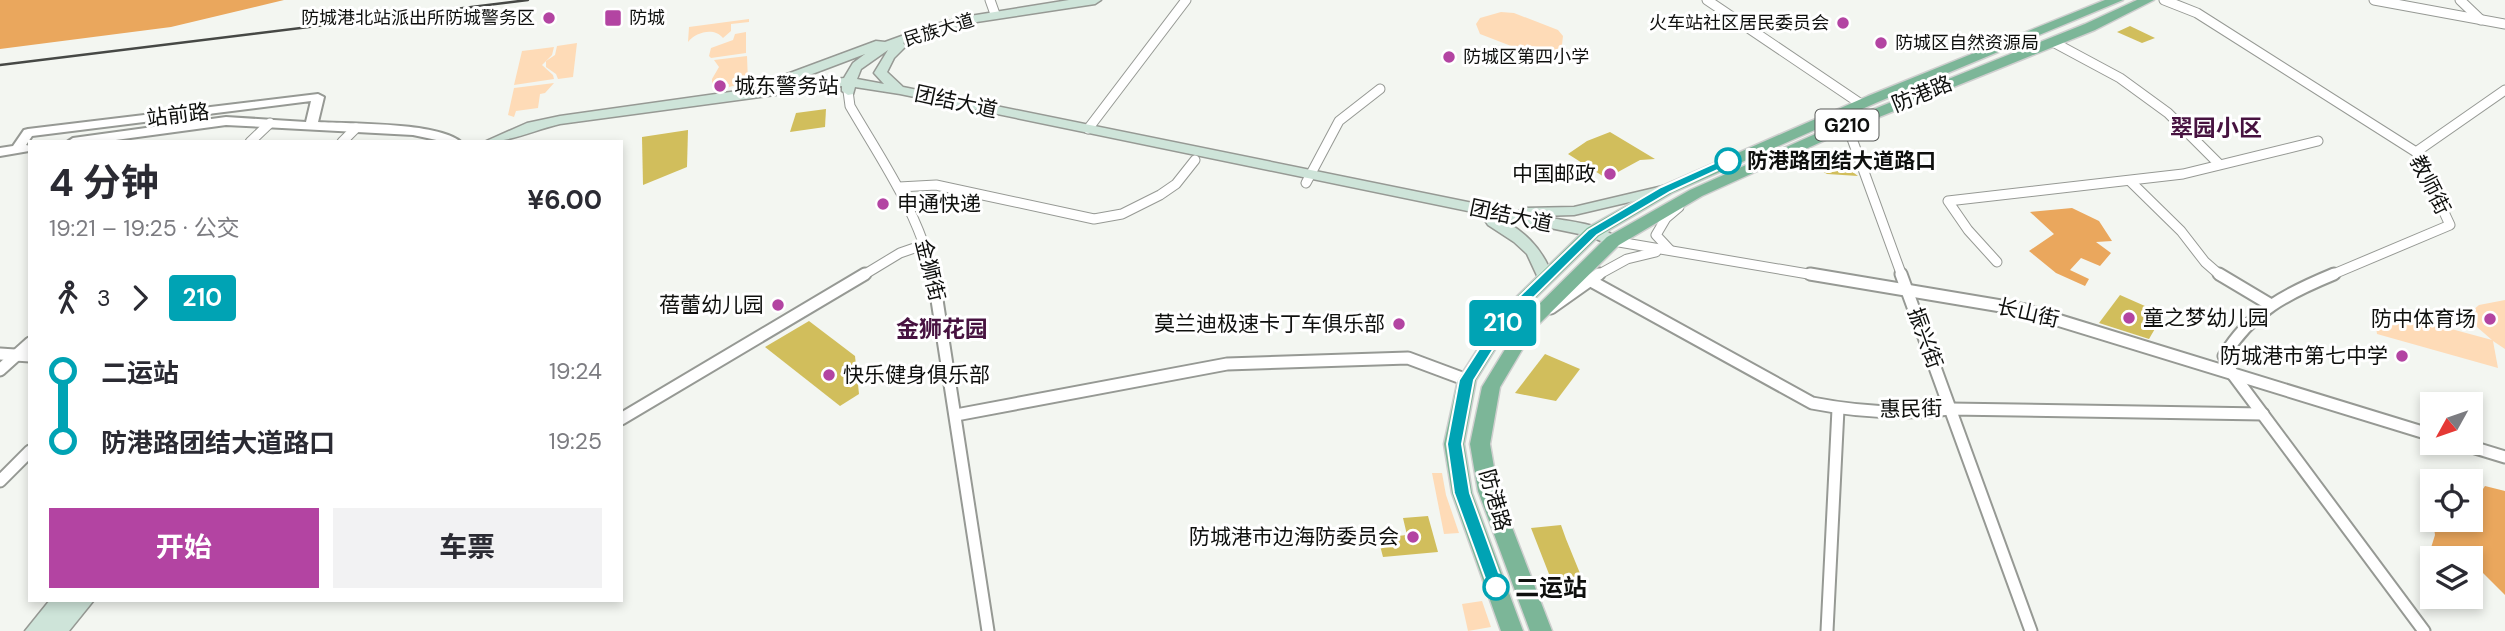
<!DOCTYPE html>
<html lang="zh">
<head>
<meta charset="utf-8">
<style>
	:root { --surface:#fff; --page:#f2f2f3; --text:#2b2b33; --muted:#7c7c81; --accent:#b344a2 }
	body { margin:0; font-family:"DM Sans","Noto Sans SC",sans-serif; background:var(--page); color:var(--text); height:100vh; display:flex; flex-direction:column; font-size:26px; white-space:nowrap }
	* { box-sizing:border-box; margin:0 }
	p { font-size:23px; color:var(--muted) }
	.icon { flex:none; width:38px; height:38px; fill:none; stroke:currentColor; stroke-width:2; stroke-linecap:round; stroke-linejoin:round }
	.map { position:relative; flex:1; overflow:hidden }
	.sheet { position:absolute; left:28px; top:140px; width:595px; height:462px; display:flex; flex-direction:column; background:var(--surface); border-radius:0px; box-shadow:0 4px 10px #0003 }
	.sheet>* { flex:none }
	.badge { padding:0 14px; border-radius:5px; font-size:24px; line-height:46px }
	.needle { width:46px; rotate:230deg }
	.controls { position:absolute; left:2420px; top:392px; display:grid; gap:14px }
	.controls a { display:grid; place-items:center; width:63px; height:63px; border-radius:0px; background:var(--surface); box-shadow:0 4px 10px #0003; font-size:35px }
	.map>.badge { position:absolute; translate:-50% -50%; box-shadow:0 0 0 4px #fff }
	.legs { display:flex; align-items:center; gap:10px; height:77px; padding:0 21px; font-size:23px }
	.legs p { margin-inline-start:auto }
	.overview { display:flex; align-items:center; justify-content:space-between; height:119px; padding:0 21px }
	h1 { font-size:38px; font-weight:700; line-height:52px }
	.cta { display:flex; gap:14px; margin-top:auto; padding:14px 21px }
	.cta a { flex:1; height:80px; border-radius:0px; background:var(--accent); color:#fff; font-size:28px; font-weight:700; line-height:80px; text-align:center }
	.cta a+a { background:var(--page); color:var(--text) }
	ul { padding:0 21px; list-style:none }
	li { display:flex; align-items:center; gap:24px; height:70px; font-size:26px }
	li i { display:grid; place-items:center; width:10px; height:100%; margin:0 9px; background:currentColor }
	li i::after { content:''; width:18px; height:18px; margin:-9px; border:5px solid; border-radius:50%; background:var(--surface) }
	li p { margin-inline-start:auto }
	li:first-child i { background:linear-gradient(#0000 50%,currentColor 0) }
	li:last-child i { background:linear-gradient(currentColor 50%,#0000 0) }
	.map>svg:first-child { display:block }
	.green { fill:#fedbb7 }
	.forest { fill:#eaa75d }
	.building { fill:#d1be5c }
	.lines { fill:none; stroke-linecap:round; stroke-linejoin:round }
	.minor-far1-casing { stroke:#969994; stroke-width:11 }
	.minor-casing { stroke:#969994; stroke-width:15 }
	.tertiary-casing { stroke:#969994; stroke-width:4 }
	.secondary-casing { stroke:#969994; stroke-width:3 }
	.trunk-casing { stroke:#cfcfcf; stroke-width:3 }
	.minor-far1 { stroke:#fff; stroke-width:9 }
	.minor { stroke:#fff; stroke-width:11 }
	.tertiary { fill:#fff; fill-rule:evenodd }
	.secondary { fill:#cee4d9; fill-rule:evenodd }
	.trunk { fill:#7cb698; fill-rule:evenodd }
	.rail { stroke:#464845; stroke-width:2.5 }
	.line-1 { fill:#00a3b4; stroke:#fff; stroke-width:2 }
	.poi-dot { fill:#b344a2; stroke:#fff; stroke-width:2.5 }
	.stop-1-dot { fill:#fff; stroke:#00a3b4; stroke-width:3.5 }
	.labels { text-anchor:middle; dominant-baseline:central; stroke-width:6; stroke-linejoin:round; paint-order:stroke }
	.far-poi-label { font-size:18px; fill:#0f100e; stroke:#fff; text-anchor:start }
	.far-street-label { font-size:18px; fill:#0f100e; stroke:#fff }
	.shield { fill:#fff; stroke:#575856; stroke-width:2 }
	.shield-label { font-size:19px; font-weight:bold; fill:#0f100e }
	.poi-label { font-size:21px; fill:#0f100e; stroke:#fff; text-anchor:end }
	.street-label { font-size:21px; fill:#0f100e; stroke:#fff }
	.stop-label { font-size:21px; font-weight:bold; fill:#0f100e; stroke:#fff; text-anchor:start }
	.neighbourhood-label { font-size:23px; font-weight:bold; fill:#471240; stroke:#fff }
	.near-stop-label { font-size:24px; font-weight:bold; fill:#0f100e; stroke:#fff; text-anchor:start }
</style>
</head>
<body>
<div class="map">
<svg width="2505" height="631" viewBox="0 0 2505 631">
	<rect width="100%" height="100%" fill="#f3f6f1"/>
	<g class="green">
		<polygon points="1501,12 1514,13 1558,30 1563,36 1562,45 1556,50 1540,53 1555,60 1553,62 1480,34 1476,24 1480,18"/>
		<path d="M749 19V22L731 24V31L723 38C714 27 696 32 688 42L689 27Z"/>
		<polygon points="746,32 746,53 711,58 709,56 711,48 733,40 735,34"/>
		<polygon points="577,43 573,77 558,79 556,74 546,67 546,61 555,55 557,46"/>
		<polygon points="554,47 552,55 542,65 553,75 554,79 514,85 522,51"/>
		<polygon points="747,56 748,82 729,87 729,84 712,86 712,79 719,67 714,60"/>
		<polygon points="554,83 545,93 540,94 538,108 516,111 514,117 508,115 514,88"/>
		<polygon points="2505,300 2505,349 2493,341 2498,368 2377,334 2374,313 2381,310 2492,340 2477,327 2472,311 2479,305"/>
		<polygon points="1432,473 1442,473 1446,495 1459,533 1444,534"/>
		<polygon points="1482,601 1491,627 1468,631 1462,604"/>
	</g>
	<g class="forest">
		<polygon points="0,0 284,0 171,27 0,49"/>
		<polygon points="2072,208 2099,221 2112,241 2096,242 2111,253 2100,266 2081,258 2070,270 2089,279 2085,286 2056,273 2029,251 2054,234 2030,212"/>
		<polygon points="2485,486 2505,491 2505,595 2478,568 2471,567 2471,558 2435,558 2430,551 2435,535 2433,520 2471,520 2471,493 2479,495"/>
	</g>
	<g class="building">
		<polygon points="2130,26 2155,38 2142,43 2117,32"/>
		<polygon points="826,109 825,127 790,132 796,113"/>
		<polygon points="688,130 687,167 643,185 642,137"/>
		<polygon points="1610,132 1655,159 1640,160 1618,172 1609,180 1568,154 1587,141"/>
		<polygon points="1820,158 1839,162 1858,176 1827,174 1801,159"/>
		<polygon points="2120,295 2154,310 2150,315 2160,320 2149,339 2099,323"/>
		<polygon points="809,321 855,356 859,394 840,406 765,347"/>
		<polygon points="1545,354 1580,369 1556,401 1515,393"/>
		<polygon points="1428,516 1438,552 1383,557 1378,538 1407,535 1403,518"/>
		<polygon points="1561,525 1566,539 1586,588 1556,592 1531,528"/>
	</g>
	<g class="lines">
		<defs>
			<g id="minor-far1">
				<polyline points="990,0 995,14"/>
				<polyline points="1707,0 1861,104"/>
				<polyline points="2164,0 2197,13 2416,152 2450,225 2329,276"/>
				<polyline points="2374,0 2505,24"/>
				<polyline points="2460,0 2481,20"/>
				<polyline points="2053,42 2120,78 2168,113 2219,164"/>
				<path d="M848 91 850 106C882 161 919 213 933 276"/>
				<polyline points="1847,125 1902,276"/>
				<polyline points="1088,129 1186,0"/>
				<polyline points="250,142 270,123"/>
				<polyline points="342,142 356,128"/>
				<polyline points="2416,152 2505,90"/>
				<polyline points="2131,182 2181,231 2205,262 2221,276"/>
				<polyline points="1306,183 1339,121 1380,89"/>
				<polyline points="899,187 936,185 1094,219 1122,214 1160,195 1176,184 1195,160"/>
				<polyline points="1613,241 1820,276"/>
				<polyline points="1670,250 1656,235 1666,218 1679,207"/>
				<polyline points="1997,262 1968,230 1948,201 2183,174 2318,141"/>
				<polyline points="862,276 900,253 926,244"/>
				<polyline points="1596,276 1627,259 1656,252"/>
			</g>
			<g id="minor">
				<polyline points="933,274 988,631"/>
				<polyline points="1810,274 2025,310 2432,435"/>
				<polyline points="1901,274 2031,631"/>
				<polyline points="2219,274 2271,305"/>
				<path d="M2334 274C2288 293 2251 311 2224 356L2232 373 2424 631"/>
				<path d="M1591 281 1812 403C1858 412 1903 415 1950 409L2263 414"/>
				<polyline points="1551,308 1599,274"/>
				<polyline points="0,354 30,356"/>
				<polyline points="0,370 30,343"/>
				<polyline points="956,415 1227,364 1408,358 1467,380"/>
				<polyline points="621,419 865,274"/>
				<polyline points="2459,443 2505,457"/>
				<polyline points="0,481 30,451"/>
				<polyline points="1827,631 1838,409"/>
			</g>
			<path id="tertiary" d="M318 94 324 97 318 122C350 124 438 122 461 142H446L413 135 226 125 101 142H67L73 138 226 117 306 122 311 101 32 136 26 145 30 146 29 151 0 156V148L13 146 24 130 28 129Z"/>
			<g id="secondary">
				<path d="M1069 0H1101L1095 4 970 23 909 40 903 43 906 46 894 58 887 72 903 87 1517 212 1524 208 1574 207 1663 186 1670 190 1668 193 1574 215 1538 216C1562 221 1602 222 1620 241L1618 244H1608L1589 236 900 94 855 87 853 94 848 95 842 91V86L560 124C534 130 511 142 484 142L527 123 560 116 773 86 770 83 771 80 876 41 885 42 932 25 970 16ZM888 50 874 73 884 84 857 79 861 69ZM865 54 853 63 844 78 783 85Z"/>
				<path d="M1493 217C1522 226 1544 250 1553 278L1550 282H1540L1527 254 1514 242 1488 225 1486 222Z"/>
				<polygon points="50,600 94,600 69,631 25,631"/>
			</g>
			<g id="trunk">
				<polygon points="2105,0 2123,0 1878,102 1672,193 1599,236 1514,319 1476,380 1464,444 1472,493 1523,631 1501,631 1452,493 1444,444 1458,380 1502,311 1587,228 1660,187 1868,96"/>
				<polygon points="2137,0 2154,0 2095,30 1852,128 1702,196 1619,245 1535,328 1500,387 1490,444 1498,491 1552,631 1530,631 1478,491 1470,444 1482,387 1523,320 1607,237 1690,190 1842,122 2085,24"/>
			</g>
		</defs>
		<use href="#minor-far1" class="minor-far1-casing"/>
		<use href="#minor" class="minor-casing"/>
		<use href="#tertiary" class="tertiary-casing"/>
		<use href="#secondary" class="secondary-casing"/>
		<use href="#trunk" class="trunk-casing"/>
		<use href="#minor-far1" class="minor-far1"/>
		<use href="#minor" class="minor"/>
		<use href="#tertiary" class="tertiary"/>
		<use href="#secondary" class="secondary"/>
		<use href="#trunk" class="trunk"/>
		<polyline class="rail" points="0,65 528,0"/>
	</g>
	<polygon class="line-1" points="1728,157 1734,161 1733,163 1670,192 1597,235 1513,318 1474,380 1462,444 1470,493 1504,587 1502,592 1490,592 1454,493 1447,444 1459,380 1503,312 1588,230 1661,187"/>
	<g class="poi-dot">
		<circle cx="549" cy="18" r="7"/>
		<rect x="604" y="9" width="18" height="18" rx="3.5"/>
		<circle cx="1843" cy="23" r="7"/>
		<circle cx="1881" cy="43" r="7"/>
		<circle cx="1449" cy="57" r="7"/>
		<circle cx="720" cy="86" r="7"/>
		<circle cx="1610" cy="174" r="7"/>
		<circle cx="883" cy="204" r="7"/>
		<circle cx="778" cy="305" r="7"/>
		<circle cx="2129" cy="318" r="7"/>
		<circle cx="2490" cy="319" r="7"/>
		<circle cx="1399" cy="324" r="7"/>
		<circle cx="2402" cy="356" r="7"/>
		<circle cx="829" cy="375" r="7"/>
		<circle cx="1413" cy="537" r="7"/>
	</g>
	<g class="stop-1-dot">
		<circle cx="1728" cy="161" r="12"/>
		<circle cx="1496" cy="587" r="12"/>
	</g>
	<g class="labels">
		<g class="far-poi-label">
			<text x="535" y="18" text-anchor="end">防城港北站派出所防城警务区</text>
			<text x="629" y="18">防城</text>
			<text x="1829" y="23" text-anchor="end">火车站社区居民委员会</text>
			<text x="1895" y="43">防城区自然资源局</text>
			<text x="1463" y="57">防城区第四小学</text>
		</g>
		<g class="far-street-label">
			<text transform="translate(939 30) rotate(-17)">民族大道</text>
		</g>
		<rect class="shield" x="1815.5" y="109.5" width="63" height="31" rx="5"/>
		<g class="shield-label">
			<text x="1847" y="125">G210</text>
		</g>
		<g class="poi-label">
			<text x="734" y="86" text-anchor="start">城东警务站</text>
			<text x="1596" y="174">中国邮政</text>
			<text x="897" y="204" text-anchor="start">申通快递</text>
			<text x="764" y="305">蓓蕾幼儿园</text>
			<text x="2143" y="318" text-anchor="start">童之梦幼儿园</text>
			<text x="2476" y="319">防中体育场</text>
			<text x="1385" y="324">莫兰迪极速卡丁车俱乐部</text>
			<text x="2388" y="356">防城港市第七中学</text>
			<text x="843" y="375" text-anchor="start">快乐健身俱乐部</text>
			<text x="1399" y="537">防城港市边海防委员会</text>
		</g>
		<g class="street-label">
			<text transform="translate(1922 94) rotate(-22)">防港路</text>
			<text transform="translate(956 102) rotate(12)">团结大道</text>
			<text transform="translate(178 115) rotate(-7)">站前路</text>
			<text transform="translate(2430 185) rotate(63)">教师街</text>
			<text transform="translate(1511 216) rotate(12)">团结大道</text>
			<text transform="translate(930 270) rotate(76)">金狮街</text>
			<text transform="translate(2028 313) rotate(13)">长山街</text>
			<text transform="translate(1925 338) rotate(70)">振兴街</text>
			<text transform="translate(1911 409) rotate(-1)">惠民街</text>
			<text transform="translate(1495 500) rotate(74)">防港路</text>
		</g>
		<g class="stop-label">
			<text x="1747" y="161">防港路团结大道路口</text>
		</g>
		<g class="neighbourhood-label">
			<text x="2216" y="128">翠园小区</text>
			<text x="942" y="329">金狮花园</text>
		</g>
		<g class="near-stop-label">
			<text x="1515" y="587">二运站</text>
		</g>
	</g>
</svg>
<div class="controls">
<a><svg class="needle" viewBox="-14 -14 28 28"><path d="M0-13l5 13h-10z" fill="#e53935"/><path d="M0 13l5-13h-10z" fill="#7c7c81"/></svg></a>
<a><svg class="icon" aria-label="locate" viewBox="0 0 24 24"><circle cx="12" cy="12" r="6"/><path d="M12 2v4M12 18v4M2 12h4M18 12h4"/></svg></a>
<a><svg class="icon" aria-label="layers" viewBox="0 0 24 24"><path d="M12 4l9 5-9 5-9-5zM3 14l9 5 9-5"/></svg></a>
</div>
<b class="badge" style="left:1503px;top:323px;background:#00a3b4;color:#fff">210</b>
<section class="sheet">
<div class="overview"><div><h1>4 分钟</h1><p>19:21 – 19:25 · 公交</p></div><b>¥6.00</b></div>
<div class="legs"><svg class="icon" aria-label="walk" viewBox="0 0 24 24"><circle cx="13" cy="4" r="2"/><path d="M13 8l-2 6 4 7M11 14l-3 7M7 12l3-4h3l4 4"/></svg>3<svg class="icon" aria-label="forward" viewBox="0 0 24 24"><path d="M9 5l7 7-7 7"/></svg><b class="badge" style="background:#00a3b4;color:#fff">210</b></div>
<ul>
<li><i style="color:#00a3b4"></i><b>二运站</b><p>19:24</p></li>
<li><i style="color:#00a3b4"></i><b>防港路团结大道路口</b><p>19:25</p></li>
</ul>
<div class="cta"><a>开始</a><a>车票</a></div>
</section>
</div>
</body>
</html>
